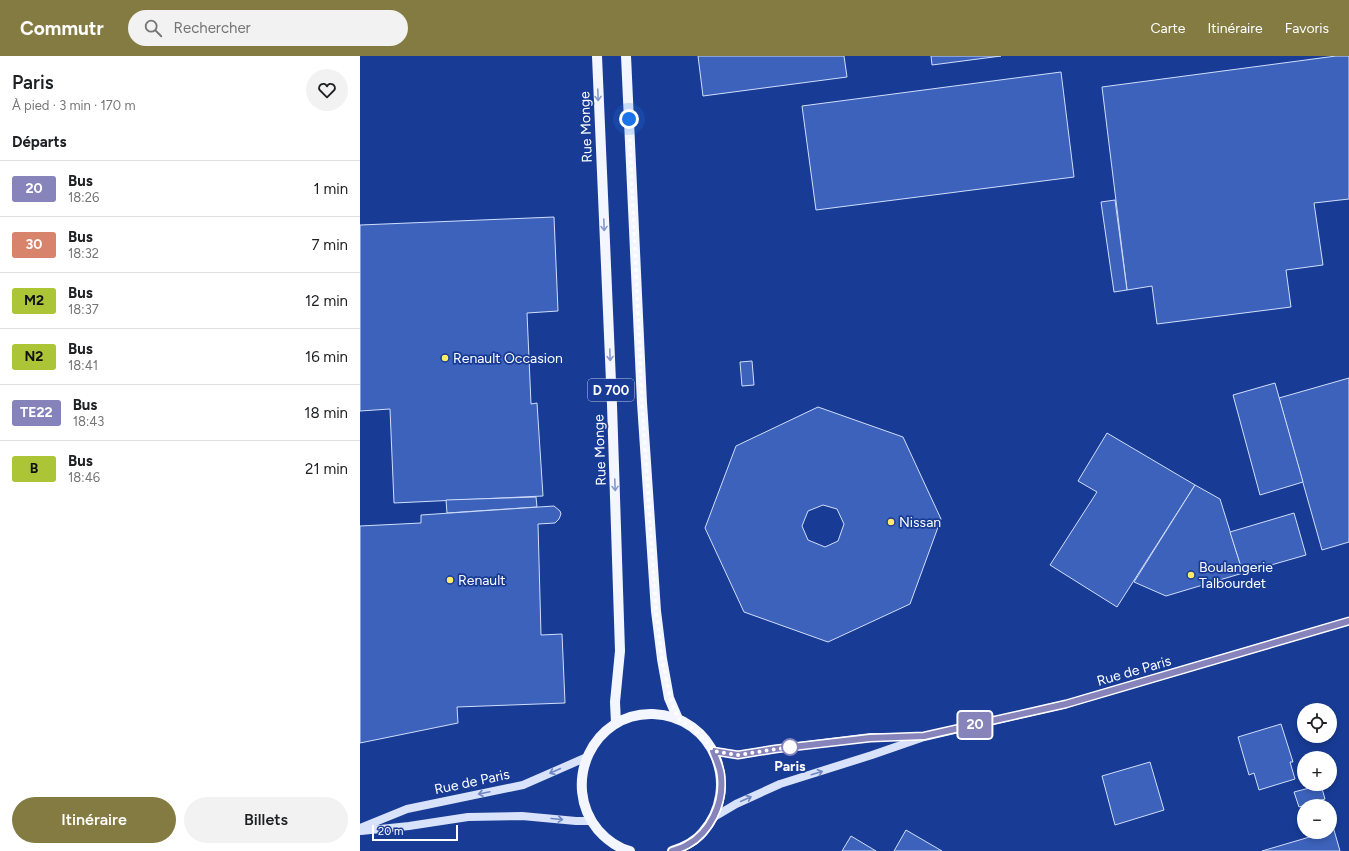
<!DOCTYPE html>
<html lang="fr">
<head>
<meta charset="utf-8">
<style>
	:root { --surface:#fff; --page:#f2f2f2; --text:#202124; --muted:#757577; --line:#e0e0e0; --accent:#847b43 }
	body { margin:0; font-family:Figtree,sans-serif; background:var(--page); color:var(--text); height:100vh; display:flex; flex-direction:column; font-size:15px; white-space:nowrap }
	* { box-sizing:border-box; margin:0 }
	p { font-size:13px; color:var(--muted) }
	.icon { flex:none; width:22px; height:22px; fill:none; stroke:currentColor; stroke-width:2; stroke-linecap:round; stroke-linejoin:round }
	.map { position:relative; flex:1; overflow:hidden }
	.details { display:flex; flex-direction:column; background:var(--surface); width:360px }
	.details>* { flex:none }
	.badge { padding:0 8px; border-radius:3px; font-size:14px; line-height:26px }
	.tools { position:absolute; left:937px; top:647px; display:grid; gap:8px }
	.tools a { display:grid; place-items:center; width:40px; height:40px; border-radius:50%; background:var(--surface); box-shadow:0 2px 6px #0003; font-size:20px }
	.scale { position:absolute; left:12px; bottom:10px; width:86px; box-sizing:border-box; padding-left:4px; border:2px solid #fff; border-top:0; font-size:11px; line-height:14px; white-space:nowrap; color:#fff; -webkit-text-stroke:3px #183c95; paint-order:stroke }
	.you { position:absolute; width:20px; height:20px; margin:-10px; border:3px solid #fff; border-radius:50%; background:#1a73e8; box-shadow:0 0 0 6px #1a73e833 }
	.map>.badge { position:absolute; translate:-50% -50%; box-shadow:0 0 0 2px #fff }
	h2 { padding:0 12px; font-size:15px; line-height:36px }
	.round { display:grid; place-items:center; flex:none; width:42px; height:42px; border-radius:21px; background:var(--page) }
	.overview { display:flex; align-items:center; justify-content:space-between; height:68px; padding:0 12px }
	h1 { font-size:19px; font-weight:600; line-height:30px }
	.action { display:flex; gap:8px; margin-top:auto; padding:8px 12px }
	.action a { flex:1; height:46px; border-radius:24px; background:var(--accent); color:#fff; font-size:16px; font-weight:600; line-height:46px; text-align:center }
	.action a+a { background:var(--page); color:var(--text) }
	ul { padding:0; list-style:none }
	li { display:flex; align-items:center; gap:12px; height:56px; padding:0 12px; border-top:1px solid var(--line) }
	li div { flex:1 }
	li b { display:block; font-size:15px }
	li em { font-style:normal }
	li .badge { min-width:44px; font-weight:700; text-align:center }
	header { display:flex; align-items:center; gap:24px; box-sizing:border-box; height:56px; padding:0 20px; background:var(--accent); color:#fff }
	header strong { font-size:19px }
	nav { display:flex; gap:22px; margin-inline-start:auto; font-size:14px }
	.search { width:280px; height:36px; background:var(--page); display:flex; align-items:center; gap:10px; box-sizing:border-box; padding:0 14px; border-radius:22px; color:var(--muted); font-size:15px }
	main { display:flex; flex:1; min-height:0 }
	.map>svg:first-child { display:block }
	.building { fill:#3d62bb; stroke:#d1defb; fill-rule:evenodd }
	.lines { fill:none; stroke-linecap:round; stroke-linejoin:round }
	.secondary { stroke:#d8e2fb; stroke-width:8 }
	.primary { stroke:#f3f6ff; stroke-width:10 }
	.oneway { stroke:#8699ca }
	.oneway2 { stroke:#6e87c3 }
	.line-casing { stroke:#fff; stroke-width:9 }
	.line { stroke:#8784bc; stroke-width:6 }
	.walk { stroke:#fff; stroke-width:4; stroke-dasharray:0 7.2 }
	.poi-dot { fill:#ffea69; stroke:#183c95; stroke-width:1.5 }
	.stop-dot { fill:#fff; stroke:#8784bc; stroke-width:2 }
	.labels { text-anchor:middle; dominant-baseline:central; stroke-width:3.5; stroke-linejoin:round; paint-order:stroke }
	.shield { fill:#183c95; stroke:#bac4df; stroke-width:1 }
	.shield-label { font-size:13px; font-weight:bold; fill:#fff }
	.street-label { font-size:14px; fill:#fff; stroke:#183c95 }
	.poi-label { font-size:14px; fill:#fff; stroke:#183c95; text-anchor:start }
	.stop-label { font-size:14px; font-weight:bold; fill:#fff; stroke:#183c95 }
</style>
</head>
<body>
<header>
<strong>Commutr</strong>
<div class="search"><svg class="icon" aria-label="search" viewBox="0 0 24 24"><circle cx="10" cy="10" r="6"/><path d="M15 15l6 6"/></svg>Rechercher</div>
<nav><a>Carte</a><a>Itinéraire</a><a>Favoris</a></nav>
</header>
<main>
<section class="details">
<div class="overview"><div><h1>Paris</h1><p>À pied · 3 min · 170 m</p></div><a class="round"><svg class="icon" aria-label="heart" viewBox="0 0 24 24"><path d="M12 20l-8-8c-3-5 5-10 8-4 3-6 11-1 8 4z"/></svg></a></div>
<h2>Départs</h2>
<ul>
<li><span class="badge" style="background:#8784bc;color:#fff">20</span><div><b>Bus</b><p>18:26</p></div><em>1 min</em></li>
<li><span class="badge" style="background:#d8836b;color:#fff">30</span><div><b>Bus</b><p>18:32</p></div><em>7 min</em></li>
<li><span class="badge" style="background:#acc537;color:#111">M2</span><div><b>Bus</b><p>18:37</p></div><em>12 min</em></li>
<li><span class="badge" style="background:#acc537;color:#111">N2</span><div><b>Bus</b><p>18:41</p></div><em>16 min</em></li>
<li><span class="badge" style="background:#8683bb;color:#fff">TE22</span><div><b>Bus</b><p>18:43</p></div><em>18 min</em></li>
<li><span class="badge" style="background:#acc537;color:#111">B</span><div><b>Bus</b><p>18:46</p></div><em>21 min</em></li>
</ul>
<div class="action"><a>Itinéraire</a><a>Billets</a></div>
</section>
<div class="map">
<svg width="989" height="795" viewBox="0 0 989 795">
	<rect width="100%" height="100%" fill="#183c95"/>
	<g class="building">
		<polygon points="338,0 484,0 487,21 343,40"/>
		<polygon points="571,0 641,0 572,9"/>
		<polygon points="976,0 989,0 989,143 954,147 963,209 926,214 931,251 797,268 792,230 767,234 742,31"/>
		<polygon points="701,16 714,121 456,154 442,50"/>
		<polygon points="755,144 767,234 754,236 741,146"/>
		<polygon points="194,161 198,255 167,257 171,348 177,347 183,440 34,447 30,353 0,355 0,169"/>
		<polygon points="392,305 394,329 382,330 380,306"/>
		<polygon points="989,322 989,486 962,494 919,342"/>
		<polygon points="915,327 943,426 900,439 873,339"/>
		<path d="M458 351 543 381 581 463 550 548 468 586 384 556 345 472 376 390ZM463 449 477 453 484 468 478 485 465 491 448 484 442 470 448 455Z"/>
		<polygon points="747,377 835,429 757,551 690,509 737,436 718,425"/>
		<polygon points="835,429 860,443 883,517 806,540 774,526"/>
		<polygon points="176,441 177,451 87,457 86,444"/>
		<polygon points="194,450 200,455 201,458 199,463 195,467 178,468 181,579 202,578 205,647 97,651 98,667 0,687 0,470 61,467 61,459"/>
		<polygon points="934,457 946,499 883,517 870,476"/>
		<polygon points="921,668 933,706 930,706 935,723 899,734 894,717 889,719 878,681"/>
		<polygon points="790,706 804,754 755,769 742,720"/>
		<polygon points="961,729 965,743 939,751 934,736"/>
		<polygon points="970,760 980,795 902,795 953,780 952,776 970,776"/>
		<polygon points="546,774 582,795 534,795"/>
		<polygon points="491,780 516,795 482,795"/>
	</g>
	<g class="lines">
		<g class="secondary">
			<polyline points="353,695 378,699 415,693 511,681 557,681"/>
			<polyline points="354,761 376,748 420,728 512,699 564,681 706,648 989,565"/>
			<polyline points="0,772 47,753 163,729 227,701"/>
			<polyline points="1,775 49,770 108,761 162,760 216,765 231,765"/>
		</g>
		<g class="primary">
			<polyline points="237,0 252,349 260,595 255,646 256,667"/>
			<polyline points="266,0 282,347 296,555 302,603 309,642 318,663"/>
			<path d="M270 795C258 792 246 783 238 774 200 728 233 656 293 658 354 660 382 731 343 776 335 786 324 791 312 795"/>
		</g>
	</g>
	<defs><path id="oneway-shaft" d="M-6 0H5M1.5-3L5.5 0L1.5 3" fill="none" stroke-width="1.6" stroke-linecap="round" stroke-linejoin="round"/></defs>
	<g class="oneway">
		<use href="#oneway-shaft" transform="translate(238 39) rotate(88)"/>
		<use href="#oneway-shaft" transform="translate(244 169) rotate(88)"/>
		<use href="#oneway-shaft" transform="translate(250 299) rotate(88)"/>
		<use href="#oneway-shaft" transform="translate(255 429) rotate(88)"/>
	</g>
	<g class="oneway2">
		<use href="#oneway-shaft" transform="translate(195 715) rotate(156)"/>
		<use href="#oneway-shaft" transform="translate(457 717) rotate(-17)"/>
		<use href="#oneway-shaft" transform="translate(124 737) rotate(168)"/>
		<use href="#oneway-shaft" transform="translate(386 743) rotate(-24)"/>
		<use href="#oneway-shaft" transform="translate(197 763) rotate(5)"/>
	</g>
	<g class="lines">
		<defs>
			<path id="line" d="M312 795C317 793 322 792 327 789 350 777 364 747 361 721 361 713 356 703 353 695L378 699 415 693 510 682 564 680 706 648 989 565"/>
		</defs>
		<use href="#line" class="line-casing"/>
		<use href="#line" class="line"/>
		<path class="walk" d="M269 63 282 347 296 554 302 603 310 642 318 663C333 671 344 681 353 695L378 699 430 691"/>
	</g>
	<g class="poi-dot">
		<circle cx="85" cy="302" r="4"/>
		<circle cx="531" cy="466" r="4"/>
		<circle cx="831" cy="519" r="4"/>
		<circle cx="90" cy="524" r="4"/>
	</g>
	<circle class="stop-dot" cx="430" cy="691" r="8"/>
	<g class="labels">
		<rect class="shield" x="228" y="323" width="46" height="22" rx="3"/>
		<g class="shield-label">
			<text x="251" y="334">D 700</text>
		</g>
		<g class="street-label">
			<text transform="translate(226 71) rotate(-92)">Rue Monge</text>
			<text transform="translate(240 394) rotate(-92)">Rue Monge</text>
			<text transform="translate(774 615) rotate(-16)">Rue de Paris</text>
			<text transform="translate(112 726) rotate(-12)">Rue de Paris</text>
		</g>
		<g class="poi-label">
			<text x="93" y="302">Renault Occasion</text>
			<text x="539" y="466">Nissan</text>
			<text x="839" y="511">Boulangerie<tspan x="839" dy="16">Talbourdet</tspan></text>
			<text x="98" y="524">Renault</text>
		</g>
		<g class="stop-label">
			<text x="430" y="710">Paris</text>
		</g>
	</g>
</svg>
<div class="tools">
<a><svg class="icon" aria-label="locate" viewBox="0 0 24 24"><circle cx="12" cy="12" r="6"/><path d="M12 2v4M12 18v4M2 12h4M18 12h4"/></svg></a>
<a>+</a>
<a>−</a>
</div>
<div class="scale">20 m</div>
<div class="you" style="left:269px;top:63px"></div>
<b class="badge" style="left:615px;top:669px;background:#8784bc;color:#fff">20</b>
</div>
</main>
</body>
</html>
